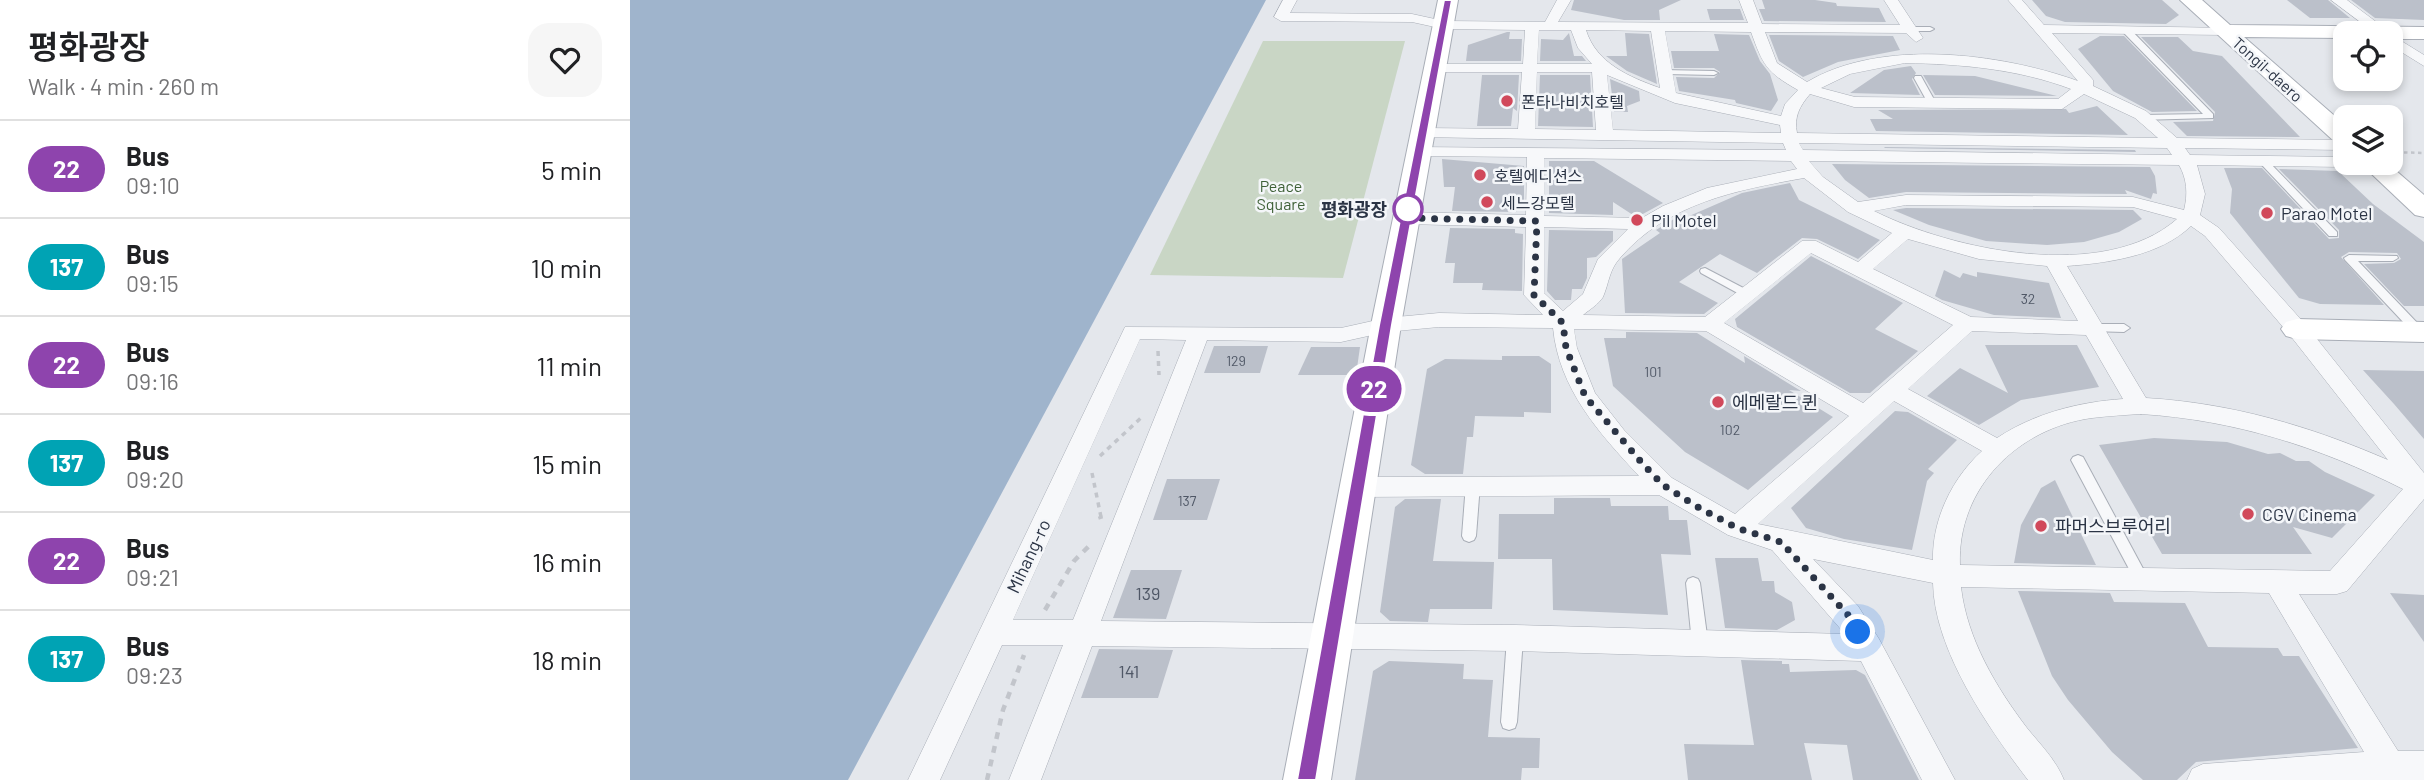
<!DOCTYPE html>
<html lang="en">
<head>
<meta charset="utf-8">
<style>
	:root { --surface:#fff; --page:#f6f6f6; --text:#202124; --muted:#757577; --line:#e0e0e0 }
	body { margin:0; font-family:Barlow,"Noto Sans KR",sans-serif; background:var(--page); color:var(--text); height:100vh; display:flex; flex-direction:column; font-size:26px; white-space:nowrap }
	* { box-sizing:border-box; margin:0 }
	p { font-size:23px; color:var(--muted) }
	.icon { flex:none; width:38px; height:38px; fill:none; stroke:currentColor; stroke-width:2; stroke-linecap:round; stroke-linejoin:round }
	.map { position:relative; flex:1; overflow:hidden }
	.sheet { display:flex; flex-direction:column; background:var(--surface); width:630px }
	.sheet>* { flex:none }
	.badge { padding:0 14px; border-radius:23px; font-size:24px; line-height:46px }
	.buttons { position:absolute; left:1703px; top:21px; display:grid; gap:14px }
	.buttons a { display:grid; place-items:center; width:70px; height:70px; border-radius:14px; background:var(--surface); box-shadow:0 4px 10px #0003; font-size:35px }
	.you { position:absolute; width:35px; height:35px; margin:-18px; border:5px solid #fff; border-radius:50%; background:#1a73e8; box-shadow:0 0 0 10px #1a73e833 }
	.map>.badge { position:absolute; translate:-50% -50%; box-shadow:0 0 0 4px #fff }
	.round { display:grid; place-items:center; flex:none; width:74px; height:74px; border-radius:21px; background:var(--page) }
	.overview { display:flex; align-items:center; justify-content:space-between; height:119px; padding:0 28px }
	h1 { font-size:33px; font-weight:600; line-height:52px }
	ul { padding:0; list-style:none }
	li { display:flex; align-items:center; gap:21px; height:98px; padding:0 28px; border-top:2px solid var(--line) }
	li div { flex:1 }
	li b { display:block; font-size:26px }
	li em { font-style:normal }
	li .badge { min-width:77px; font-weight:700; text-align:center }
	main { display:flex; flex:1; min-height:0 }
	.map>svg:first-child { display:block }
	.green { fill:#c9d6c5 }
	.water { fill:#9fb4cc }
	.building { fill:#bbc0ca }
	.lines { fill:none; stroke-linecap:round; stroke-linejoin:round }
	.lane-casing { stroke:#a9aeb7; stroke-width:2 }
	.street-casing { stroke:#a9aeb7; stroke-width:1 }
	.secondary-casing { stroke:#a9aeb7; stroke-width:2 }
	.path-far1 { stroke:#c2c5cb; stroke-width:3.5; stroke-dasharray:5 5; stroke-linecap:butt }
	.path { stroke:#c2c5cb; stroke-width:4.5; stroke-dasharray:7 7; stroke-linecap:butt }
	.lane { fill:#f7f8fa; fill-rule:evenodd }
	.street { fill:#f7f8fa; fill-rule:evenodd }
	.secondary { fill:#fff; fill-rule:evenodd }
	.path-bridge { stroke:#c2c5cb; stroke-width:2.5; stroke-dasharray:3.5 3.5; stroke-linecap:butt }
	.line { fill:#8e44ad; stroke:#fff; stroke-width:2 }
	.walk { stroke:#2b3445; stroke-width:7; stroke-dasharray:0 12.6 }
	.poi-dot { fill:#d1495b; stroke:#f4f6f9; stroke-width:2.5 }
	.stop-dot { fill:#fff; stroke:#8e44ad; stroke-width:3.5 }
	.labels { text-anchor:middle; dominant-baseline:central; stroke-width:5; stroke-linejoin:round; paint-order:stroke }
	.number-label { font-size:14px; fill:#4f5766 }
	.far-street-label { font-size:16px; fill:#2b3445; stroke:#f4f6f9 }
	.far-poi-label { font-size:16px; fill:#2b3445; stroke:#f4f6f9; text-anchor:start }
	.far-park-label { font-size:16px; fill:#3f6138; stroke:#f4f6f9 }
	.stop-label { font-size:18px; font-weight:bold; fill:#2b3445; stroke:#f4f6f9; text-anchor:end }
	.poi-label { font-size:18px; fill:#2b3445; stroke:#f4f6f9; text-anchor:start }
	.street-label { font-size:18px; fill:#2b3445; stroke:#f4f6f9 }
	.near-number-label { font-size:18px; fill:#4f5766 }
</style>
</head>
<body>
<main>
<section class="sheet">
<div class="overview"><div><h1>평화광장</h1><p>Walk · 4 min · 260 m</p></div><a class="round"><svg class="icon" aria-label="heart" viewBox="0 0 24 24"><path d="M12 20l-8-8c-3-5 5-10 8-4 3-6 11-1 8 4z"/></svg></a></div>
<ul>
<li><span class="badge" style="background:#8e44ad;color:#fff">22</span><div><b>Bus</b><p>09:10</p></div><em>5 min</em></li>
<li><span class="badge" style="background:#00a3b4;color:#fff">137</span><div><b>Bus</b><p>09:15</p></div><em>10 min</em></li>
<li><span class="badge" style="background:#8e44ad;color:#fff">22</span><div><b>Bus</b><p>09:16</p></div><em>11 min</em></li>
<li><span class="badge" style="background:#00a3b4;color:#fff">137</span><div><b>Bus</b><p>09:20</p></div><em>15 min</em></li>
<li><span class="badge" style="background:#8e44ad;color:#fff">22</span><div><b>Bus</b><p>09:21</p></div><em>16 min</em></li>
<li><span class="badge" style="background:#00a3b4;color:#fff">137</span><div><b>Bus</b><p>09:23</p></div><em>18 min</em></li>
</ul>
</section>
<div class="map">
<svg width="1794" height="780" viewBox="0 0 1794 780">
	<rect width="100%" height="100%" fill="#e4e7ec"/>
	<polygon class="green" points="633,41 775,41 713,278 520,275"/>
	<polygon class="water" points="0,0 636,0 218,780 0,780"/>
	<g class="building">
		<polygon points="944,0 1051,0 1029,10 1030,20 994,20 941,10"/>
		<polygon points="1132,0 1185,0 1206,3 1207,6 1249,8 1256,22 1134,21 1129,9 1135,9"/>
		<polygon points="1402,0 1532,0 1549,15 1536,24 1435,22 1416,16"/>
		<polygon points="1657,0 1698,0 1720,18 1680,18"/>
		<polygon points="1721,0 1794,0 1794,20 1745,18"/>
		<polygon points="1077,9 1110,9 1114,20 1080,20"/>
		<polygon points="877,32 880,32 879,39 892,39 891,61 836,61 838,45"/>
		<polygon points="939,33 944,56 952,56 956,61 910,61 911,39 933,40"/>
		<polygon points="995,33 1019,34 1027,84 997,71 976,56 997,56"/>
		<polygon points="1084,34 1119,35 1130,61 1140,74 1148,100 1141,111 1106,103 1105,100 1049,91 1046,77 1084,78 1090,72 1084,68 1044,68 1041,51 1089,51"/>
		<polygon points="1139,35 1263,36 1270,50 1208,62 1173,77 1149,61"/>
		<polygon points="1470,36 1494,36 1567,111 1522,112 1483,91 1448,49"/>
		<polygon points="1511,37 1548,37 1563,51 1592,56 1670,137 1557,136 1543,122 1583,121 1585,112"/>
		<polygon points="1281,66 1286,73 1282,79 1290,95 1220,93 1254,70"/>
		<polygon points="852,75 889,75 887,111 883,108 881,126 847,126"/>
		<polygon points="910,75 960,75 963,127 908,126"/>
		<polygon points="1293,75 1345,76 1427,96 1305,95"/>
		<polygon points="980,79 1009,91 1010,101 997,106 998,112 984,112"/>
		<polygon points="1467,106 1498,135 1246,131 1240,119 1263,119 1248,110 1436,109 1439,113"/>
		<polygon points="1254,147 1505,150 1506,152 1255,148"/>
		<polygon points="812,159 894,166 894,200 886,212 822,211 825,187 814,187"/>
		<polygon points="919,161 964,161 1033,203 1011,215 1003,215 983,202 983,215 919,213"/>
		<polygon points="1202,164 1520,167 1525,176 1527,194 1523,193 1521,199 1495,190 1497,194 1276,192 1239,198 1215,180"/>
		<polygon points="1594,168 1632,168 1699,239 1709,238 1709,230 1649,169 1708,171 1743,204 1794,242 1794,306 1774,306 1734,264 1764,263 1771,259 1767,253 1719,252 1711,257 1754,305 1690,304 1669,298 1600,213 1602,189"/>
		<polygon points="1160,183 1169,200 1250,240 1228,259 1187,239 1172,238 1127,273 1090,254 1049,282 1088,303 1074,314 995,313 992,259 1030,233 1026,230 1052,214 1057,217 1112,193"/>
		<polygon points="1276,208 1503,210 1512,219 1489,232 1454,242 1417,245 1356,241 1299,225 1263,210"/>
		<polygon points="820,228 885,229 885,233 893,234 892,291 852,290 853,283 823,283 825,263 815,263"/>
		<polygon points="919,230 983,231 983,241 966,257 957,258 957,278 952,289 942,289 941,300 925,300 917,291"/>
		<polygon points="1181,256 1273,303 1245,329 1288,351 1240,393 1220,393 1107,327 1105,319"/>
		<polygon points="1314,270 1330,278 1333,273 1347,277 1347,272 1419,283 1431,318 1364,315 1312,300 1305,296"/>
		<polygon points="996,332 1067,333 1115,363 1114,356 1171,391 1159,390 1203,417 1118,490 1055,452 983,386 974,338 996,338"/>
		<polygon points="1355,345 1447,345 1469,387 1391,400 1349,425 1297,396 1330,368 1378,393"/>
		<polygon points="584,346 638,346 630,373 574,373"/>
		<polygon points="681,347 730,347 726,375 668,375"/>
		<polygon points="872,356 909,356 921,364 921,413 894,412 894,417 845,416 843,437 837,437 833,474 795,474 781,465 797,369 815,359 872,360"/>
		<polygon points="1733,370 1794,371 1794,439 1764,404"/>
		<polygon points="1265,411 1278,412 1327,440 1298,469 1304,473 1297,481 1282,550 1214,539 1176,528 1161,508"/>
		<polygon points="1524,438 1597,442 1638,454 1650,453 1666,461 1679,461 1695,472 1745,495 1702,538 1663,527 1682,554 1532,554 1469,445"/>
		<polygon points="537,479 590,479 577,520 523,520"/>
		<polygon points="1425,480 1466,565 1384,563 1391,525 1411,488"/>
		<polygon points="924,498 980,498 981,506 1038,506 1039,520 1057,520 1061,555 1031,554 1038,615 923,610 922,559 868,559 869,514 924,514"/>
		<polygon points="775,499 811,499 803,561 864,562 862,609 800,609 798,622 760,621 750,612 765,507"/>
		<polygon points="1085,558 1128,558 1132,581 1144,581 1145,592 1162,602 1165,620 1147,630 1095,628"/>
		<polygon points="501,570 552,570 536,619 483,618"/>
		<polygon points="1388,591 1480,593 1484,602 1555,603 1578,647 1648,648 1653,656 1669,656 1728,748 1566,762 1547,780 1513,780 1482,752 1438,700 1422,676"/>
		<polygon points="1760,593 1794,595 1794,642"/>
		<polygon points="469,649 543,650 528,698 451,698"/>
		<polygon points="1111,660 1152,661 1152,664 1159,664 1160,672 1226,670 1235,675 1289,780 1223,780 1217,745 1174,743 1182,780 1058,780 1054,744 1124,745"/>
		<polygon points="759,661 834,664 833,679 863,680 858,737 910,738 909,768 892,768 891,780 725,780 743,671"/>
	</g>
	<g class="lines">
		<defs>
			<g id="lane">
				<polygon points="1275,27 1300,27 1304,29 1300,31 1275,31"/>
				<polygon points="1493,28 1499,28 1583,114 1583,118 1509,120 1509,116 1512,115 1573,114 1493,32"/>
				<polygon points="1032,70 1084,71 1088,73 1084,75 1035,74 1031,72"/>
				<polygon points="1285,76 1291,76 1306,103 1305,105 1299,105 1284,78"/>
				<polygon points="1633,158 1636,159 1707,232 1707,236 1699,236 1630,163 1630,159"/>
				<polygon points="1719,255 1767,256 1768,258 1763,261 1728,261 1794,330 1794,341 1790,340 1715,260 1714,258"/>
				<polygon points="1075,268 1121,292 1122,294 1117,297 1113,296 1071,273 1070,271 1071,269"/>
				<polygon points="1464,324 1494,324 1500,328 1494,332 1460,331 1458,328"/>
				<polygon points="1448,455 1453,457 1517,576 1519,580 1517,584 1512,586 1507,584 1441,460 1443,457"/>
				<polygon points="843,479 848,480 850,484 846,536 844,540 839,542 834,540 832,536 836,484 838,480"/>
				<polygon points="1063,577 1068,579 1070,583 1078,643 1075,648 1070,650 1065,648 1062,643 1056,583 1058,579"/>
				<polygon points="885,631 890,633 893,638 887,722 885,728 879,730 873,728 871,722 877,638 880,633"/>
			</g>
			<g id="street">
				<path d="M653 0H667L660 13 782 14 814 21 915 22 927 0H941L928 22 1118 23 1109 0H1123L1132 24 1270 25 1254 0H1268L1293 38 1286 42 1276 33 1135 32 1147 63 1177 82C1251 38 1370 53 1448 81L1378 0H1392L1414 25 1601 28V34L1596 35 1422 33 1463 80V86L1516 111 1547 138 1715 140V150L1555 148 1560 155 1715 157V163H1723L1715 167 1567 165 1575 194 1570 215 1589 228 1675 324 1794 473V499L1717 591 1707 594H1669L1768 751H1794V780H1557L1562 769 1573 764 1734 752 1639 593 1331 587C1337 639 1366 687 1397 728 1410 744 1426 760 1434 780H1398C1359 729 1304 650 1303 583L1183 559 1228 606 1249 639 1325 780H1292L1231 661 885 651 462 646 411 780H379L433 645H372L310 780H278L495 327 711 328 756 318 809 313 913 315 894 295 896 227 776 224 767 218 776 212 896 215 897 157 790 156 784 155 782 151 784 147 1156 150 1153 143 787 137V129L793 128 888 129 892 72H804L797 68 804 64H893L895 30 814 29 782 22 651 21 644 17ZM909 30H941L948 48 962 64H907ZM956 30 1021 31 1030 88C999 77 966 63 956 30ZM1035 31 1121 32C1133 65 1136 72 1168 90L1155 104 1151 116 1046 93ZM1275 63C1331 64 1388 69 1441 89L1428 99 1225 97 1191 88 1220 74ZM907 72H962L966 130 905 129ZM977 75 1045 103 1150 125 1151 133 983 130ZM1180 94 1224 107 1432 109 1454 94 1505 118 1528 138 1167 133C1164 117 1169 107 1180 94ZM1169 143 1537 148 1542 155 1173 150ZM914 158 1161 161 1167 169 1077 188 1033 206 1012 218 914 216ZM1179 161 1549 165C1557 179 1558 194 1554 210L1503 197 1276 195 1228 202 1193 177ZM1174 178 1218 212 1262 233 1228 262 1186 241H1172L1075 317 953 315C959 310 969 304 973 297 979 283 979 270 990 258 1037 203 1107 190 1174 178ZM1276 205 1503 207 1547 219C1474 283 1322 250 1244 211ZM1561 226 1575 236 1659 334 1758 460C1680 426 1601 403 1516 398L1437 266C1478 263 1530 256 1561 226ZM914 227 998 229 968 259 953 294 933 311 914 293ZM1278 239 1349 259 1417 266 1448 321 1341 317 1243 269ZM1181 253 1323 325 1233 403 1094 323ZM809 327 923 328C929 389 969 433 1009 476L727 477 718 480 714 487 718 494 727 497 1029 495 1098 535 1142 550 1215 634 885 625 471 621 577 340 711 342 756 332ZM944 329 1076 331 1219 416 1105 514 1042 478 994 430 965 393 947 348ZM1342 331 1456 335 1493 399C1449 402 1405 413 1367 438L1278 389ZM510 339 556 340 443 620H383ZM1264 401 1352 451C1322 478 1302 520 1303 560L1128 524ZM1511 414C1605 420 1689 447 1773 489L1700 571 1330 565C1327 488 1388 428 1462 418 1478 416 1495 415 1511 414Z"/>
				<polygon points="1701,0 1717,0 1761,33 1745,33"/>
				<polygon points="1760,34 1794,55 1794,66 1760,45"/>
			</g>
			<g id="secondary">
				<polygon points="808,0 828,0 771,325 701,780 653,780 741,325"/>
				<polygon points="1550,0 1572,0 1600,25 1794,27 1794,39 1760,39 1760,33 1715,33 1715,38 1614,37 1715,125 1715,145 1706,143"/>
				<polygon points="1730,163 1757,163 1794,195 1794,217 1785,215"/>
				<polygon points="1667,319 1794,322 1794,342 1667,339 1656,336 1651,329 1656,322"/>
			</g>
		</defs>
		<use href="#lane" class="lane-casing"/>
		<use href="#street" class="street-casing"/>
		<use href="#secondary" class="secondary-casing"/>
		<g class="path-far1">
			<polyline points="528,351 529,375"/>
			<polyline points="470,456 513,416"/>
			<polyline points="462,473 471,517"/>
		</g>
		<g class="path">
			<polyline points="470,516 471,519"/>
			<polyline points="415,610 444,561 460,545"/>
			<polyline points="357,780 373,710 394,655"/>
		</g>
		<use href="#lane" class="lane"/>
		<use href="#street" class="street"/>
		<use href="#secondary" class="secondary"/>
		<polyline class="path-bridge" points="1760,152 1794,153"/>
	</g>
	<polygon class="line" points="814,0 822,0 762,325 686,780 667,780 749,325"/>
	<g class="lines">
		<polyline class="walk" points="778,209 776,218 907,221 904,295 933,323 936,348 955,396 1012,463 1033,485 1066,506 1107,528 1151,542 1218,615 1228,632"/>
	</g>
	<g class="poi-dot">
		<circle cx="877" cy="101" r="7"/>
		<circle cx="850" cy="175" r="7"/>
		<circle cx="857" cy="202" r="7"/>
		<circle cx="1637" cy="213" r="7"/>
		<circle cx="1007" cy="220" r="7"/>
		<circle cx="1088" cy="402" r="7"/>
		<circle cx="1618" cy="514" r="7"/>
		<circle cx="1411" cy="526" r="7"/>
	</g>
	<circle class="stop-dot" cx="778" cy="209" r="14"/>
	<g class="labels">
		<g class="number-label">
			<text x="1398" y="298">32</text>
			<text x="606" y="360">129</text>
			<text x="1023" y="371">101</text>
			<text x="1100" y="429">102</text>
			<text x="557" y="500">137</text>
		</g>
		<g class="far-street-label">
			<text transform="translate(1638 69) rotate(42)">Tongil-daero</text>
		</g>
		<g class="far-poi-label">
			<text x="891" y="101">폰타나비치호텔</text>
			<text x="864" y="175">호텔에디션스</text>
			<text x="871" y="202">세느강모텔</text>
		</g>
		<g class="far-park-label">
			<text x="651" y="185">Peace<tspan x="651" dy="18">Square</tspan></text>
		</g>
		<g class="stop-label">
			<text x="757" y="209">평화광장</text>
		</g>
		<g class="poi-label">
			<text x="1651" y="213">Parao Motel</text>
			<text x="1021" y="220">Pil Motel</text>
			<text x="1102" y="402">에메랄드 퀸</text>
			<text x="1632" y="514">CGV Cinema</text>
			<text x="1425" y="526">파머스브루어리</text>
		</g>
		<g class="street-label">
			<text transform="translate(398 556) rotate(-65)">Mihang-ro</text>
		</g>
		<g class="near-number-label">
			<text x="518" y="593">139</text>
			<text x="499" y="671">141</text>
		</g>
	</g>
</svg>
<div class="buttons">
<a><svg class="icon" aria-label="locate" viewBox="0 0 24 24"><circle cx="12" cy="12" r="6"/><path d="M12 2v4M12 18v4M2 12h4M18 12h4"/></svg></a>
<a><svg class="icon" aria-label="layers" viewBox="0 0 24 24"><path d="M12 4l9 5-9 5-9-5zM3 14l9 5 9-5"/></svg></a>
</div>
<div class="you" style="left:1228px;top:632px"></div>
<b class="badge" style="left:744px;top:389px;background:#8e44ad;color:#fff">22</b>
</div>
</main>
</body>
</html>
